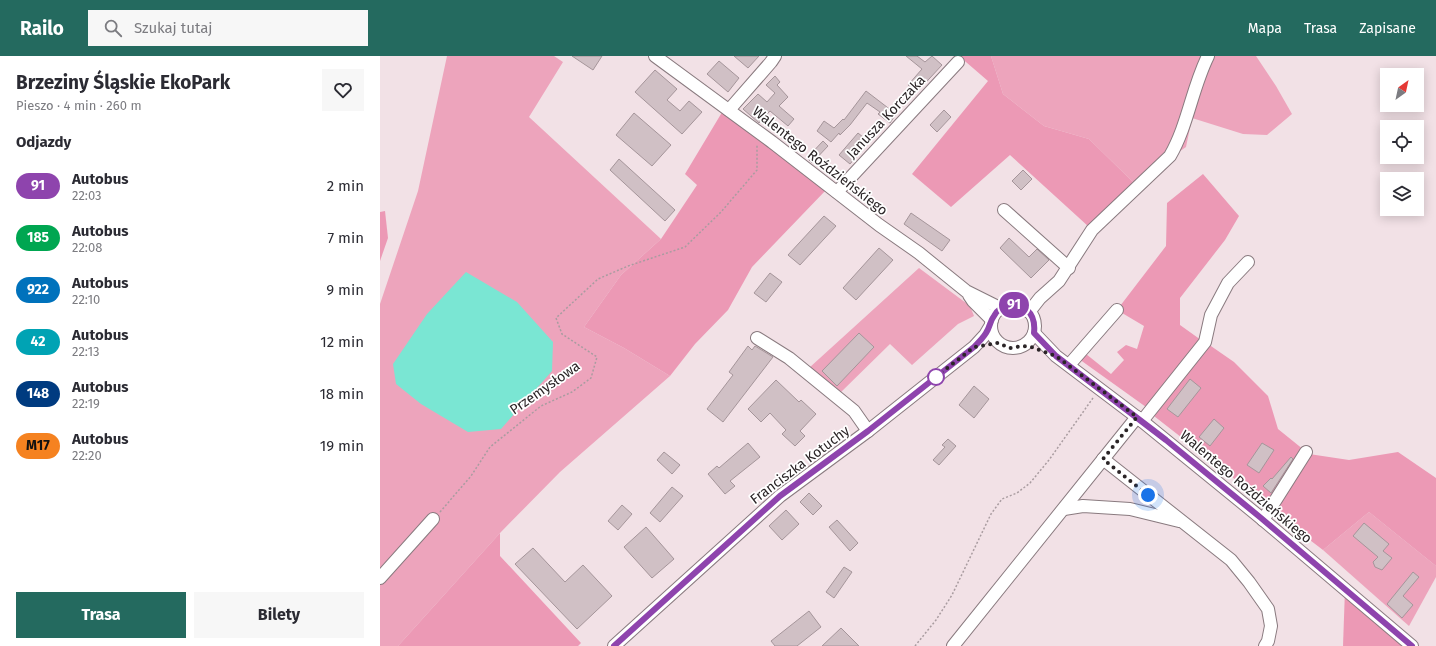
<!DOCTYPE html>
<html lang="pl">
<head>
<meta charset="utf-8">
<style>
	:root { --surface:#fff; --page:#f7f7f7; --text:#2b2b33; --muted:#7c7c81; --accent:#246a5f }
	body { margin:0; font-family:"Fira Sans",sans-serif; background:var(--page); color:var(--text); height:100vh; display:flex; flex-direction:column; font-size:15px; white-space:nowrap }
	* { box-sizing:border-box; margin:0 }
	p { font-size:13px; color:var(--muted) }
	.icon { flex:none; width:22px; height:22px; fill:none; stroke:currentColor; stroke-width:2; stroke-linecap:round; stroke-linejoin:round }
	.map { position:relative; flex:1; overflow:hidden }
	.panel { display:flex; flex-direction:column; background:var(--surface); width:380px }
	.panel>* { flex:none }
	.badge { padding:0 8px; border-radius:13px; font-size:14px; line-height:26px }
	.needle { width:26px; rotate:33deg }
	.tools { position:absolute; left:1000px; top:12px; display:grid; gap:8px }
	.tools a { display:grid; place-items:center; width:44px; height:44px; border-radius:0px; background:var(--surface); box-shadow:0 2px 10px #0003; font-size:20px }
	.you { position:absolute; width:20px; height:20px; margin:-10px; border:3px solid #fff; border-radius:50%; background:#1a73e8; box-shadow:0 0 0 6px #1a73e833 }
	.map>.badge { position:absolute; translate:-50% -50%; box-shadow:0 0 0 2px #fff }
	h2 { padding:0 16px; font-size:15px; line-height:36px }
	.round { display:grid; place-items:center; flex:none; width:42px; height:42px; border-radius:0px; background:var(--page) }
	.head { display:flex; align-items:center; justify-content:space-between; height:68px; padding:0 16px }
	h1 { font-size:19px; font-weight:700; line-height:30px }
	.cta { display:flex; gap:8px; margin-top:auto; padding:8px 16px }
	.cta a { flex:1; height:46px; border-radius:0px; background:var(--accent); color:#fff; font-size:16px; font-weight:700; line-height:46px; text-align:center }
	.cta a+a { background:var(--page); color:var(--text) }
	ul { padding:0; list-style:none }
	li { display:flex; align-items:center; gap:12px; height:52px; padding:0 16px }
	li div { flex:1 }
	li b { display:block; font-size:15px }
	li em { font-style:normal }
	li .badge { min-width:44px; font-weight:700; text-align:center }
	header { display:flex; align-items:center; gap:24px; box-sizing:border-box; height:56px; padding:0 20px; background:var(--accent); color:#fff }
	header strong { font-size:19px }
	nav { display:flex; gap:22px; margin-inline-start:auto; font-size:14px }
	.search { width:280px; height:36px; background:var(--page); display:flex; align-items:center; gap:10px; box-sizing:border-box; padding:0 14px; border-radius:0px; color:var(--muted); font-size:15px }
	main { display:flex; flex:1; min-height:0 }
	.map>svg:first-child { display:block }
	.green { fill:#eda4bc }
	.forest { fill:#ec99b5 }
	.water { fill:#7ae6d3 }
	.building { fill:#d0c0c5; stroke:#a5959a }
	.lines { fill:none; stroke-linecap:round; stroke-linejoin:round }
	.minor-casing { stroke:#897a7f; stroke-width:14 }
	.path { stroke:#a99ca0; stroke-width:1.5; stroke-dasharray:2 2; stroke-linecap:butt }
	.minor { stroke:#fff; stroke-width:12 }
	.line-casing { stroke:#fff; stroke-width:9 }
	.line { stroke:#8e44ad; stroke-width:6 }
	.walk { stroke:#2b2527; stroke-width:4; stroke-dasharray:0 7.2 }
	.stop-dot { fill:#fff; stroke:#8e44ad; stroke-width:2 }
	.labels { text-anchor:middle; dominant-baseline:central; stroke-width:3.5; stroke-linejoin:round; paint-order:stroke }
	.street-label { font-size:14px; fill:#2b2527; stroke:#fff }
</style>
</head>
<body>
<header>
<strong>Railo</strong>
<div class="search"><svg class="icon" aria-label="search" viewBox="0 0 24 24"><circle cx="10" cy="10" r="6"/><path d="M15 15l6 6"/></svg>Szukaj tutaj</div>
<nav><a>Mapa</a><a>Trasa</a><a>Zapisane</a></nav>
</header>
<main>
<section class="panel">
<div class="head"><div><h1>Brzeziny Śląskie EkoPark</h1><p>Pieszo · 4 min · 260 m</p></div><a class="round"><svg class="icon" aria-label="heart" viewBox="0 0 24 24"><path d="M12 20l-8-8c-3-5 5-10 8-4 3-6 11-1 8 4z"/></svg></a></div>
<h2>Odjazdy</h2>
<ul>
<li><span class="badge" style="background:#8e44ad;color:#fff">91</span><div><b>Autobus</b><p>22:03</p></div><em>2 min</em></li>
<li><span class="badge" style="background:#00a651;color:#fff">185</span><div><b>Autobus</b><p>22:08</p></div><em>7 min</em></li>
<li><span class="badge" style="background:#0072bc;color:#fff">922</span><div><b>Autobus</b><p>22:10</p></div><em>9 min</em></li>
<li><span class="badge" style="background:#00a3b4;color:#fff">42</span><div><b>Autobus</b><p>22:13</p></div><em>12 min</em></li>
<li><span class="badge" style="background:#003b80;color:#fff">148</span><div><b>Autobus</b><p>22:19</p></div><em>18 min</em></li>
<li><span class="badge" style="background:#f58220;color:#111">M17</span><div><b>Autobus</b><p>22:20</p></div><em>19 min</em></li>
</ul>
<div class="cta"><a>Trasa</a><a>Bilety</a></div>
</section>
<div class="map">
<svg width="1056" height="590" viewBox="0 0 1056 590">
	<rect width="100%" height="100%" fill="#f2e1e6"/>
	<g class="green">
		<polygon points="67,0 174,0 183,6 149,61 281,183 241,219 204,271 244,292 290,320 180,416 120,477 18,590 0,590 0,248 38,135"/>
		<polygon points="611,0 876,0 896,30 912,58 887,79 863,78 812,62 806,91 754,127 709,83 664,70 623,38"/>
		<polygon points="539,212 590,250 594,260 578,268 532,309 510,288 459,338 429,312"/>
		<polygon points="989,456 1056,510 1056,521 1029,570 943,494"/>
	</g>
	<g class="forest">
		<polygon points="579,0 611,0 623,38 664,70 709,83 754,127 709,171 630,99 571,151 532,118 608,25"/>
		<polygon points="344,53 446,134 372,211 348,254 315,288 290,320 244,292 204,271 241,219 281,183 317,129 305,118"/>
		<polygon points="823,118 859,160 845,184 800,242 800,269 821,284 766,351 699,303 701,294 731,318 744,304 737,296 746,289 757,293 764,270 737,254 786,190 787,147"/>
		<polygon points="5,155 8,182 0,205 0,156"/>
		<polygon points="828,288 854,306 888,340 898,373 924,394 888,449 774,360"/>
		<polygon points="1018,396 1056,422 1056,510 989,456 943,494 893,456 929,398 969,404"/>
		<polygon points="120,477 120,500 201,587 198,590 18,590"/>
		<polygon points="965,533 1030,590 963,590"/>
	</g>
	<polygon class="water" points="86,216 137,246 173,286 172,315 121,373 88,376 41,348 16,328 13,308 47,258"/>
	<g class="building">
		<polygon points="192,0 222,0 213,14"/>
		<polygon points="354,0 379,0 368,12"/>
		<polygon points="526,0 537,0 545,6 552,0 562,9 537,36 528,29 542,13"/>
		<polygon points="339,5 359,22 348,36 327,18"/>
		<polygon points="275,14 297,33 287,44 300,55 309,45 322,56 302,78 255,36"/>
		<polygon points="395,20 400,26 397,29 408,41 399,50 414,63 408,70 390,55 379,67 363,53 378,38 387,46 395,37 386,29"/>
		<polygon points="486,35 516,58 510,67 498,58 500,56 487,47 470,69 460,79 459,77 451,86 437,75 444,65 454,72 463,63 464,64"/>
		<polygon points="564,54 571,61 557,76 550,69"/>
		<polygon points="254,57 291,89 272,110 236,79"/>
		<polygon points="478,77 489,86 470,108 459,99"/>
		<polygon points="443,85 448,90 432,107 427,102"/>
		<polygon points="239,103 295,154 285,165 230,114"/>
		<polygon points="643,114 652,123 641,134 632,125"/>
		<polygon points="531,157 570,184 562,195 524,168"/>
		<polygon points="444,160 456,170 420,209 408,199"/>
		<polygon points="629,182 649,201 657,193 669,204 651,222 620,192"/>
		<polygon points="499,192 513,204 476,244 463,232"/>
		<polygon points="390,217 402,226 386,246 374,237"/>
		<polygon points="479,277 494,291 457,330 442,315"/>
		<polygon points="368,290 372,294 375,290 393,301 343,366 327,353 353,319 349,316"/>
		<polygon points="810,323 821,332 798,361 787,353"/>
		<polygon points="396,324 419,346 421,344 436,358 420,375 425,380 415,390 402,378 406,374 390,357 381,366 368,353"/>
		<polygon points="594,330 609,343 594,362 579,349"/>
		<polygon points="834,363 844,372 830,390 819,381"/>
		<polygon points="568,383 576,390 559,409 553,404 565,391 562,389"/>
		<polygon points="368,387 380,401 350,425 355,430 345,438 328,418 337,410 339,412"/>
		<polygon points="882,387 894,394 879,417 867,409"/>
		<polygon points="284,396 300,409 292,418 277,404"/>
		<polygon points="911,401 913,403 891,437 883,430 891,422 892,423"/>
		<polygon points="292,431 303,440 280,466 270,457"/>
		<polygon points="429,437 442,450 433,459 420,446"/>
		<polygon points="242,449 252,458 238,474 228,465"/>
		<polygon points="406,454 419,468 402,484 389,470"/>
		<polygon points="457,464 478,487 470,495 449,471"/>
		<polygon points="984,467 1009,488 1003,495 1012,502 1002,514 995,511 993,506 998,501 973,480"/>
		<polygon points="266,471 294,503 272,522 244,491"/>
		<polygon points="153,492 185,526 203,509 232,540 197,573 135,508"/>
		<polygon points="464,511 472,516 454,542 446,536"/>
		<polygon points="1033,516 1039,521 1023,540 1033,549 1022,562 1007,548"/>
		<polygon points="429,555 441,571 417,590 395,590 391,585"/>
		<polygon points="461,572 479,590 442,590"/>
	</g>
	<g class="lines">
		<defs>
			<g id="minor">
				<polyline points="275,0 392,86 499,169 539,197 586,235 620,252"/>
				<polyline points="349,54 391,6 395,0"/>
				<polyline points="457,136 578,6"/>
				<polyline points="624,154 689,212"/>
				<polyline points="589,239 593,245 612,264"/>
				<circle cx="633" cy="270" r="22"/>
				<path d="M649 256 660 242 679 225 712 174 790 100C808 69 812 32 828 0"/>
				<polyline points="654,277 676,300 762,365 881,462 1032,590"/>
				<polyline points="377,282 409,302 474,355 488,375"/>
				<polyline points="689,309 737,254"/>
				<polyline points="762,365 825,286 831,259 848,227 868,206"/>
				<polyline points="723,403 851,504 869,526 888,553 891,570 888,585 885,590"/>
				<polyline points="684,453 703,450 750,453 799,465"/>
				<polyline points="883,464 926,396"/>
				<polyline points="0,522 53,463"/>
				<polyline points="234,590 400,440 488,375 594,291 605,279 611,269"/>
				<polyline points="573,590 757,361"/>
			</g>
		</defs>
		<use href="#minor" class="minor-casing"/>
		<g class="path">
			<polyline points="60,456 91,420 110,391 161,350 192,336 211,322 217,301 182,278 176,262 218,223 248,210 305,191 341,156 377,114 377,88"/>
			<polyline points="535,590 556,564 572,539 611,458 622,443 637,437 650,427 669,404 713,342"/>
		</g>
		<use href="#minor" class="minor"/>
	</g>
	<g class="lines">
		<defs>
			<path id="line" d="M234 590 400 440 488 375 594 291C598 287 603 282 606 277 610 271 610 265 614 260 620 248 637 245 647 254 654 260 655 268 654 277L676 300 786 384 881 462 1032 590"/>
		</defs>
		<use href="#line" class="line-casing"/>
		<use href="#line" class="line"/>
		<polyline class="walk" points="556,321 594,291 618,287 630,292 643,290 651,291 676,300 757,361 723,403 768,439"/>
	</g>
	<circle class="stop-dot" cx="556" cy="321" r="8"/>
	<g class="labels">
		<g class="street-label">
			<text transform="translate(506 61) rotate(-47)">Janusza Korczaka</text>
			<text transform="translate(440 105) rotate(38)">Walentego Roździeńskiego</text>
			<text transform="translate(165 332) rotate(-35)">Przemysłowa</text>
			<text transform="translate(420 409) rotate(-37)">Franciszka Kotuchy</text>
			<text transform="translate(866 431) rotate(40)">Walentego Roździeńskiego</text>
		</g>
	</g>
</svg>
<div class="tools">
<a><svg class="needle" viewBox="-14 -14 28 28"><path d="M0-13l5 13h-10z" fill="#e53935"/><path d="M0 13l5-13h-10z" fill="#7c7c81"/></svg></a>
<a><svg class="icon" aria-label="locate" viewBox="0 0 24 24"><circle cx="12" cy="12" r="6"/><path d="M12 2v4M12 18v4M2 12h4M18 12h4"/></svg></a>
<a><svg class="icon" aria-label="layers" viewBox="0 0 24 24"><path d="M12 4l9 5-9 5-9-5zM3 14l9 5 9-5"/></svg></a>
</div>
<div class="you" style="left:768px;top:439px"></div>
<b class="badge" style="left:634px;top:249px;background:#8e44ad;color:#fff">91</b>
</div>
</main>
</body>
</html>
